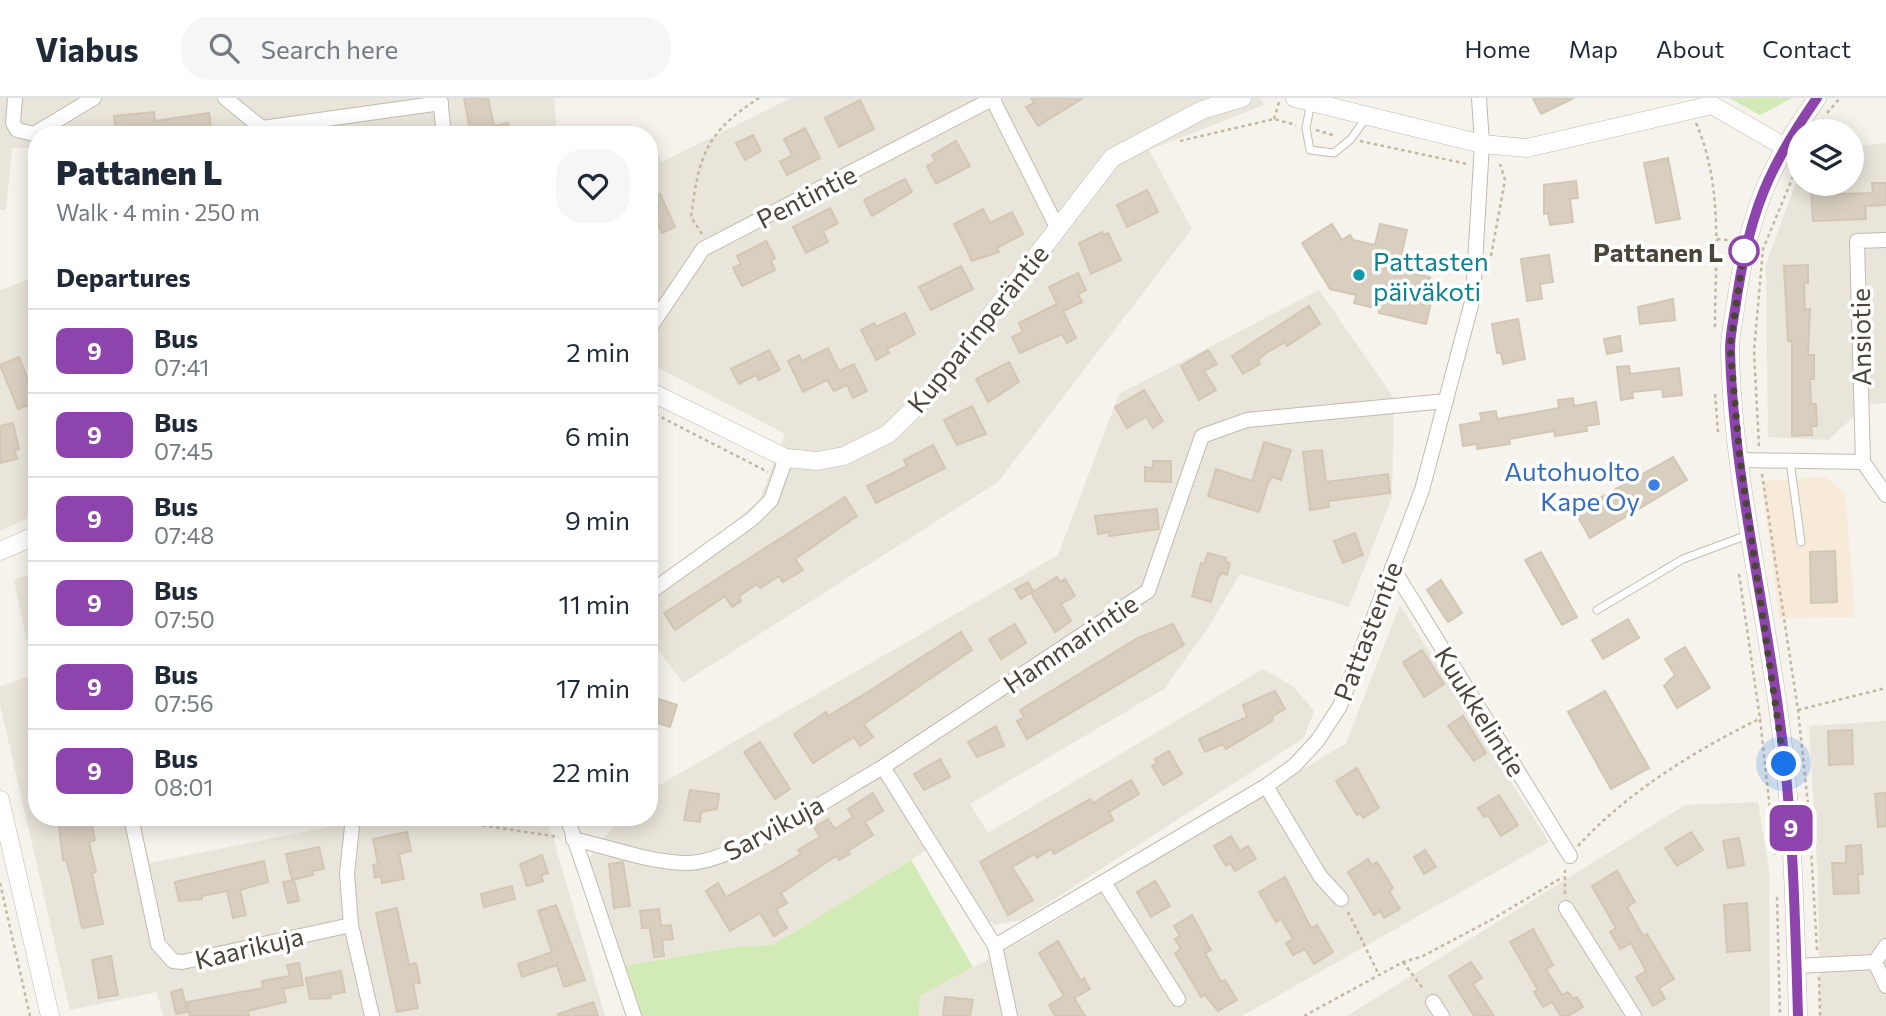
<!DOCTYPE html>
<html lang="en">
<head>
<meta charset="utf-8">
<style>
	:root { --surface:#fff; --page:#f6f6f7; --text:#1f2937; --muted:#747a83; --line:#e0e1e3 }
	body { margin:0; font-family:Commissioner,sans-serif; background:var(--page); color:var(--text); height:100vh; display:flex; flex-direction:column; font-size:26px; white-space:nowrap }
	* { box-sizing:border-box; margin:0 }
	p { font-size:23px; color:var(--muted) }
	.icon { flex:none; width:38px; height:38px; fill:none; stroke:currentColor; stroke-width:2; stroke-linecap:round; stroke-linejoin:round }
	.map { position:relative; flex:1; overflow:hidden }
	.details { position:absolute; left:28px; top:28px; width:630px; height:700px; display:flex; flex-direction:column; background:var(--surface); border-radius:28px; box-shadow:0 4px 18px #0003 }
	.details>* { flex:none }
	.badge { padding:0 14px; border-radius:10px; font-size:24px; line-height:46px }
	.fabs { position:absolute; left:1787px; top:21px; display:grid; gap:14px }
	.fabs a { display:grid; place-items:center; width:77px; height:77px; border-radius:50%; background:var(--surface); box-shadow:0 4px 18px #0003; font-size:35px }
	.you { position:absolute; width:35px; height:35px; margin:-18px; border:5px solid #fff; border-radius:50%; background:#1a73e8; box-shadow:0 0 0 10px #1a73e833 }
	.map>.badge { position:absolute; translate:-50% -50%; box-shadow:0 0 0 4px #fff }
	h2 { padding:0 28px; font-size:26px; line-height:63px }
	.round { display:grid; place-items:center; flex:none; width:74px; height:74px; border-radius:28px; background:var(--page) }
	.overview { display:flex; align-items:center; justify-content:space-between; height:119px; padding:0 28px }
	h1 { font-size:33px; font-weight:800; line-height:52px }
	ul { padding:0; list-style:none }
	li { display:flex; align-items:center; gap:21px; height:84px; padding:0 28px; border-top:2px solid var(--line) }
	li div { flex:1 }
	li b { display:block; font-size:26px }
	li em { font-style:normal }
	li .badge { min-width:77px; font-weight:700; text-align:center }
	header { display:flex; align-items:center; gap:42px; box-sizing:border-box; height:98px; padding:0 35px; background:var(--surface); border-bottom:2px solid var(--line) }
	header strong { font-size:33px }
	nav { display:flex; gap:38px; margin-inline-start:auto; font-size:24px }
	.search { width:490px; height:63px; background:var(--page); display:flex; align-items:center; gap:18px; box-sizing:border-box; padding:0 24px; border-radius:28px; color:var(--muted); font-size:26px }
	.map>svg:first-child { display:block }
	.residential { fill:#eae5da }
	.commercial { fill:#f7ead8 }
	.green { fill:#d2eab5 }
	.building { fill:#d8cfc1; stroke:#d3c7b4; stroke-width:2 }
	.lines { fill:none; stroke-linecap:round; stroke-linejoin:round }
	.service-casing { stroke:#c2bbae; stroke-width:9 }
	.minor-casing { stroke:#c2bbae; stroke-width:16 }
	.tertiary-casing { stroke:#c2bbae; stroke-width:19 }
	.path { stroke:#c4b79f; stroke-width:2.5; stroke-dasharray:3.5 3.5; stroke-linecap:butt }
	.service { stroke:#fff; stroke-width:7 }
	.minor { stroke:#fff; stroke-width:14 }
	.tertiary { stroke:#fff; stroke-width:18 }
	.line-casing { stroke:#fff; stroke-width:16 }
	.line { stroke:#8e44ad; stroke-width:10 }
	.walk { stroke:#4b4439; stroke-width:7; stroke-dasharray:0 12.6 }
	.stop-dot { fill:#fff; stroke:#8e44ad; stroke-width:3.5 }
	.culture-dot { fill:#0f9aa8; stroke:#fff; stroke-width:2.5 }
	.shop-dot { fill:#3f7fe0; stroke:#fff; stroke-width:2.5 }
	.labels { text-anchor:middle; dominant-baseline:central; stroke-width:7; stroke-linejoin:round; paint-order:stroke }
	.street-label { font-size:26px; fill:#4b4439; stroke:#fff }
	.stop-label { font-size:26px; font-weight:bold; fill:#4b4439; stroke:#fff; text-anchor:end }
	.culture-label { font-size:26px; fill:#0d838f; stroke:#fff; text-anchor:start }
	.shop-label { font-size:26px; fill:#366cbe; stroke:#fff; text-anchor:end }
</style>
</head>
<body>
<header>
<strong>Viabus</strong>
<div class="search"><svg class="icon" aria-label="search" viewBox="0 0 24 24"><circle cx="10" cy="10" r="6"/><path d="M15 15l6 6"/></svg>Search here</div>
<nav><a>Home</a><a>Map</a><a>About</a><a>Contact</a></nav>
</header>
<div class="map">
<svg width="1886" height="918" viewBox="0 0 1886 918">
	<rect width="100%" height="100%" fill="#f6f3ec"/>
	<g class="residential">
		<polygon points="0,0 554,0 557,37 37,37 37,89 28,50 12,50 6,112 0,112"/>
		<polygon points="791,0 1260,0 1264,7 1149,52 1192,131 998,384 683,585 649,540 649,502 760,401 785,336 649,265 649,42 662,64"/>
		<polygon points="1886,45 1886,305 1866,307 1828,342 1768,339 1766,166 1799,76 1799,86 1852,86 1852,49"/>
		<polygon points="37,178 37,416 0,433 0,192"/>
		<polygon points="1319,192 1394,300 1392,399 1349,509 1240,476 1208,530 1164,591 970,706 988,735 1263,571 1294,589 1314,613 1304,640 1022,822 995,827 978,815 935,747 773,847 735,849 624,868 588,761 619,721 649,719 649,694 654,690 1058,457 1119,296"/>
		<polygon points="37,473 37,719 185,719 140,729 150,765 353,724 354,719 547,719 605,918 163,918 157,894 70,912 0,606 0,588 34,577 14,482"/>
		<polygon points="1400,507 1549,744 1242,918 919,918 920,898 1029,839 1346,645"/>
		<polygon points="1886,623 1886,918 1820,918 1818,783 1809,628"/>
		<polygon points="1758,704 1769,771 1770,918 1347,918 1685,707"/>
	</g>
	<polygon class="commercial" points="1826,379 1845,395 1855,519 1779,520 1762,383"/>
	<g class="green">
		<polygon points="1729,0 1792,0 1760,17"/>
		<polygon points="911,762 973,869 920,898 919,918 642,918 624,868 735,849 773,847"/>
	</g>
	<g class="building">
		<polygon points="464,0 488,0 494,28 508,25 511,37 471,37"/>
		<polygon points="1031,0 1083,0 1038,28 1026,9 1034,5"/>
		<polygon points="1533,0 1574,0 1541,16"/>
		<polygon points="860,2 874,31 839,49 825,20"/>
		<polygon points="154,14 155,23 209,15 212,37 116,37 114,18"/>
		<polygon points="805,30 820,60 787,77 780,64 792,57 784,41"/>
		<polygon points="753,37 761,53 745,62 736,45"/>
		<polygon points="956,43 970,68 936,86 927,68 935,63 932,57"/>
		<polygon points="1668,60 1680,121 1656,125 1644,65"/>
		<polygon points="905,81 912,94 872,118 864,102"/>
		<polygon points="1576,83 1578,100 1570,101 1573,124 1550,127 1548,115 1544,116 1544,87"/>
		<polygon points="1872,85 1886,85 1886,107 1865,108 1866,121 1813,123 1811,91 1837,90 1837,96 1873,95"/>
		<polygon points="1147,92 1158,114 1127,129 1117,107"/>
		<polygon points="660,96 675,129 662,135 649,108 649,101"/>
		<polygon points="830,110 838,125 823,133 828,144 806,155 793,129"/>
		<polygon points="983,111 990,125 1012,114 1023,136 997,150 999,154 972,163 954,126"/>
		<polygon points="1332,126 1342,142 1350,137 1353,142 1375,147 1380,126 1407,132 1398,172 1430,179 1429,186 1435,187 1426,226 1379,215 1379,211 1354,205 1356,197 1330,191 1302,145"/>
		<polygon points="1102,134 1104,137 1108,135 1121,162 1091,176 1079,145"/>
		<polygon points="766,143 775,160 771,163 775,172 742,188 733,170 741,166 737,158"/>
		<polygon points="1549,157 1553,184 1540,186 1542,201 1527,203 1521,161"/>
		<polygon points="1808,167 1808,185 1804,185 1805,212 1810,211 1808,257 1814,257 1814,281 1810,281 1811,306 1816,306 1817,328 1811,328 1812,337 1792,338 1792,243 1788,243 1784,168"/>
		<polygon points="961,168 973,191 931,212 919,189"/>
		<polygon points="1078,175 1086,192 1078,196 1082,204 1063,213 1076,240 1067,245 1062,236 1020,255 1012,239 1023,234 1019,225 1057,206 1049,189"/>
		<polygon points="1673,201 1675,222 1640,226 1638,209"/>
		<polygon points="1309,208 1320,226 1287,248 1285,244 1266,255 1258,262 1260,266 1243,276 1232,258"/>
		<polygon points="905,215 915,236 887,251 889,255 876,262 861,232 874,225 876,229"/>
		<polygon points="1518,221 1525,261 1503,266 1501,255 1497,255 1492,226"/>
		<polygon points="1620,238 1622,253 1607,256 1604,241"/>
		<polygon points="828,250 839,273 854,266 867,293 853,300 847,287 834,293 827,282 803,294 788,263 799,257 802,263"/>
		<polygon points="769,252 780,272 759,282 756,277 739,286 731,271"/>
		<polygon points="1208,252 1217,266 1204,273 1216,292 1199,302 1181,268"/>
		<polygon points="19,259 37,304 18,311 0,267"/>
		<polygon points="1009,264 1019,284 988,304 976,281"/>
		<polygon points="1629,268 1630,276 1679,270 1682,297 1663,299 1662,291 1632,294 1633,300 1621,302 1617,269"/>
		<polygon points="1144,292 1163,323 1153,330 1146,319 1127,330 1115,309"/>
		<polygon points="1573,300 1574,308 1596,304 1599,326 1586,328 1587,333 1555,338 1554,333 1509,341 1510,346 1477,351 1477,346 1463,348 1460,327 1482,323 1480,315 1496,313 1497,321 1537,314 1559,310 1558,302"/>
		<polygon points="972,308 986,336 957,347 944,322"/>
		<polygon points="13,325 19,351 15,352 17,361 0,365 0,328"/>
		<polygon points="1264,344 1291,352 1281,382 1272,379 1268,385 1259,414 1208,398 1216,371 1252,383"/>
		<polygon points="933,347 945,370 876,405 867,388 907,368 904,362"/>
		<polygon points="1322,352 1326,384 1388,376 1390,395 1328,403 1329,409 1310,412 1303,354"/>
		<polygon points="1673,359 1687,382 1590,440 1575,414"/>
		<polygon points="1153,363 1171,363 1171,384 1145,383 1145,369 1153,370"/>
		<polygon points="845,399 857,418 795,461 803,472 783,484 779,478 760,490 757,486 739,498 741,503 732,509 725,498 675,532 664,515"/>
		<polygon points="1157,411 1159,431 1109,438 1109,434 1098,436 1095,418"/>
		<polygon points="1355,435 1363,457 1343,465 1334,443"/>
		<polygon points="1835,453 1837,504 1811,505 1810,454"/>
		<polygon points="1541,454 1577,519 1562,527 1525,462"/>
		<polygon points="1208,455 1226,460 1225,463 1230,465 1227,477 1222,475 1218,480 1211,504 1192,498 1201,465 1204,466"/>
		<polygon points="1057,479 1060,484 1065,481 1075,498 1061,506 1071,523 1055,534 1031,495"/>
		<polygon points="1441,482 1462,515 1448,524 1427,492"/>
		<polygon points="1028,484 1033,493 1021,501 1015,491"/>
		<polygon points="1628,521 1639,540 1603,561 1592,542"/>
		<polygon points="1015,526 1026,545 1001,561 989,541"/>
		<polygon points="1173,526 1184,547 1027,641 1017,623 1024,619 1020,612 1138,540"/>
		<polygon points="961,534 972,552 864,626 873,639 860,648 854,639 813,665 794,636 826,614 828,618 866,595"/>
		<polygon points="1685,549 1710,590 1677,610 1664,588 1675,577 1665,561"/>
		<polygon points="1422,552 1444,586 1424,599 1403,564"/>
		<polygon points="1275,593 1285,611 1273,618 1272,623 1226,651 1223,646 1205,654 1199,641 1247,619 1243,607"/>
		<polygon points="1605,593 1649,670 1611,691 1568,614"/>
		<polygon points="649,598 677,607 670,629 649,622"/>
		<polygon points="1463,618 1486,655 1474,663 1448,628"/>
		<polygon points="996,628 1004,648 977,659 968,644"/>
		<polygon points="1852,632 1853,666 1829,667 1828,633"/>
		<polygon points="760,644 790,691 775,701 744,654"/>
		<polygon points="1169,653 1182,676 1163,687 1152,668 1157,665 1155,661"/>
		<polygon points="940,661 950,679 924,692 914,676"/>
		<polygon points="1357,670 1379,710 1363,720 1360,715 1357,717 1336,683"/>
		<polygon points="1131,682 1139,696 1109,714 1113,722 1054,756 1051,751 1037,760 1035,756 1012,769 1033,802 1008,817 980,764 1090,701 1093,705"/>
		<polygon points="690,692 719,696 717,711 701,714 700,724 684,722"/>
		<polygon points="873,695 883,713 865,724 873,737 848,753 850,756 839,762 836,758 781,795 787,805 776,812 787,830 774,838 760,815 730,833 706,793 718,785 726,799 767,776 801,756 798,752 820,739 814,729 828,721 835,731 853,719 848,711"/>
		<polygon points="1886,695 1886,728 1878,729 1875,696"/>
		<polygon points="1499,697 1518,727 1501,738 1488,717 1484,719 1478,710"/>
		<polygon points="58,719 90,719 95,742 89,744 96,774 92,775 103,826 82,830 71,779 66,762 63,762"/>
		<polygon points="407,734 411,753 399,756 404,781 382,785 381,778 375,780 373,767 378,766 373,741"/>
		<polygon points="1691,734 1703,752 1677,768 1665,750"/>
		<polygon points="1231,738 1240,753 1248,748 1256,761 1235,773 1230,765 1226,768 1214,748"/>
		<polygon points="1739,740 1744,767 1728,770 1723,743"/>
		<polygon points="1861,747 1863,776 1858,776 1859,795 1834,796 1832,765 1846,765 1846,748"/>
		<polygon points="319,749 324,771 312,773 313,777 292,782 286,756"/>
		<polygon points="1425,752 1436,769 1424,776 1414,759"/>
		<polygon points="542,757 548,775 541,777 543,783 527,788 520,766"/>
		<polygon points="1368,761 1372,767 1377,764 1393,790 1389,793 1400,811 1384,820 1380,813 1374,817 1348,774"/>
		<polygon points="264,763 268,784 240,792 246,817 233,820 227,793 202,798 202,801 179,803 175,784"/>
		<polygon points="623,764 630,808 614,810 609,766"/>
		<polygon points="1617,773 1635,804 1627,809 1643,838 1647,836 1674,881 1659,890 1665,901 1653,908 1636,879 1646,873 1631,845 1620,851 1610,834 1616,830 1592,788"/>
		<polygon points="1285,779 1311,830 1317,827 1333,854 1314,866 1305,851 1293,857 1286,845 1293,841 1281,821 1276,824 1259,794"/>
		<polygon points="294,782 299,803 288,805 283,784"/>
		<polygon points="1155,783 1170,808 1151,819 1137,794"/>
		<polygon points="512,788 515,801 484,809 481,796"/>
		<polygon points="1747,805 1750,852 1727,854 1724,807"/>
		<polygon points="556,807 585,882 564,889 557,867 522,879 518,866 552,854 538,813"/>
		<polygon points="397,810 409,867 416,865 420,885 413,886 418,910 397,914 376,815"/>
		<polygon points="659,811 661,828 671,827 673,841 662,842 664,858 654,859 650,830 642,830 640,813"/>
		<polygon points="1192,817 1211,852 1205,855 1221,884 1225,882 1237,902 1218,913 1205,897 1201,899 1175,855 1181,851 1175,841 1180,838 1174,828"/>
		<polygon points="1533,831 1553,867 1546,871 1562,897 1568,894 1573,901 1577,899 1583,909 1568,918 1561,918 1552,904 1543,909 1534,894 1538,892 1510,844"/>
		<polygon points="1058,843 1081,883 1084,880 1090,891 1074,900 1085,918 1055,918 1049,907 1064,898 1039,855"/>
		<polygon points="111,858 118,897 99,900 92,862"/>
		<polygon points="1471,864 1482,880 1473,886 1494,918 1474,918 1449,878"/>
		<polygon points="299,865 303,887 283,891 286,904 248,913 249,918 190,918 187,904 263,890 262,883 290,878 287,867"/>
		<polygon points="341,873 345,894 330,897 331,900 310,901 306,880"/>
		<polygon points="182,891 187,914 176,916 171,894"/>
		<polygon points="945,899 973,902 970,918 943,918"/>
		<polygon points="593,904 598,918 559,918 558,916"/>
	</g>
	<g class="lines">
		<defs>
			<g id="service">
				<polyline points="1311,4 1306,30 1310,52 1334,55 1351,41 1366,20"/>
				<polyline points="1790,363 1801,444"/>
				<polyline points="1597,512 1683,461 1750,436"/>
			</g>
			<g id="minor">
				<polyline points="15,0 13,25 17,32 34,36 94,0"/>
				<polyline points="225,0 262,30 441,5"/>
				<polyline points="440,0 444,37"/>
				<polyline points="992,0 1058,131"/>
				<polyline points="649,231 703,151 994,0"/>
				<polyline points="1740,362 1863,364 1886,397"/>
				<polyline points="1863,364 1857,143 1886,142"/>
				<polyline points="1392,469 1570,758"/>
				<polyline points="649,495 752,421 771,402 786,360"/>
				<polyline points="1266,688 1320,778 1341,801"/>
				<polyline points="131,719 158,846 173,863 182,864 351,827"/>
				<polyline points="353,719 347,776 351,827 372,918"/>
				<polyline points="567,719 634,918"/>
				<path d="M573 741C610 749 650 765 688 765 734 765 840 693 883 669"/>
				<polyline points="1105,786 1178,901"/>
				<polyline points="1566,810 1634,918"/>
				<polyline points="995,848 1266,688 1295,667 1318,642 1340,608 1422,392 1473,200 1482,46 1479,0"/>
				<polyline points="1875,864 1886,888"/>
				<polyline points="1797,868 1875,864 1886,848"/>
				<polyline points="1433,904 1442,918"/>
				<polyline points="1010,918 995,848 883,669 1148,493 1202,338 1247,322 1446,303"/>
			</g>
			<g id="tertiary">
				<polyline points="1295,0 1482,46 1527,50 1712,7 1783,48"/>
				<polyline points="649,293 786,360 817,363 844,358 888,336 934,291 1112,60 1202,12 1242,0"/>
				<polyline points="0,453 37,437"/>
				<polyline points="0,702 50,918"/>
				<path d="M1798 918C1795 818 1793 717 1779 617 1763 496 1732 374 1730 251 1730 234 1735 215 1737 198 1750 114 1768 70 1817 0"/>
			</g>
		</defs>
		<use href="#service" class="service-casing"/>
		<use href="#minor" class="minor-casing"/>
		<use href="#tertiary" class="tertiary-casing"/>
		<g class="path">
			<polyline points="1827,15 1840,0"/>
			<polyline points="1274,21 1279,4"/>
			<path d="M1696 25C1724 89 1715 161 1715 229"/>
			<polyline points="1316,32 1336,38"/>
			<polyline points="1816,33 1824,21"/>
			<polyline points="1180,43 1274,21 1296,27"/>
			<polyline points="1360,43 1467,66"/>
			<path d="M702 136 691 119C699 58 705 35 759 0"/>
			<polyline points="1717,141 1728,142"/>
			<polyline points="1491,158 1505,82 1500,66"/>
			<polyline points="1715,296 1718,334"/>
			<polyline points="649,313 768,374"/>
			<polyline points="1759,348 1754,253 1763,151 1799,64"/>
			<polyline points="1762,376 1798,612 1809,716 1817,852"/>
			<polyline points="1739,476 1760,621 1775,757"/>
			<polyline points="1798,612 1886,590"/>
			<polyline points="427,719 559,739"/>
			<path d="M1578 748C1627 694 1696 652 1761 620"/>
			<polyline points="0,785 30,918"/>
			<polyline points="1565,796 1565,772"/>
			<polyline points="1777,799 1780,918"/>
			<polyline points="1348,814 1379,877"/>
			<polyline points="1403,864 1424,892"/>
			<polyline points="1819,879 1820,918"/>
			<polyline points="1304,918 1403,864 1423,858 1491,822 1563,779"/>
		</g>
		<use href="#service" class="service"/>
		<use href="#minor" class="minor"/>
		<use href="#tertiary" class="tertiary"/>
	</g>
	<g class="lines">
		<defs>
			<path id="line" d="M1798 918C1795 818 1793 717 1779 617 1763 496 1733 374 1730 251 1730 234 1735 215 1737 198 1750 114 1768 70 1817 0"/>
		</defs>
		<use href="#line" class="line-casing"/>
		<use href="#line" class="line"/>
		<polyline class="walk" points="1744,153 1745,148 1730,248 1740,362 1784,666"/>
	</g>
	<circle class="stop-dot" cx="1744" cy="153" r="14"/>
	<circle class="culture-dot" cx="1359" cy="177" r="7"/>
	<circle class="shop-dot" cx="1654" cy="387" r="7"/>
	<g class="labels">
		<g class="street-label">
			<text transform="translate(806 98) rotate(-27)">Pentintie</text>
			<text transform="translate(977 230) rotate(-51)">Kupparinperäntie</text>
			<text transform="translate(1860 239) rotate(-91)">Ansiotie</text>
			<text transform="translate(1367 533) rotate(-69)">Pattastentie</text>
			<text transform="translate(1070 545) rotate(-34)">Hammarintie</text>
			<text transform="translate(1481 613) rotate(58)">Kuukkelintie</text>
			<text transform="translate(773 729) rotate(-28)">Sarvikuja</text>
			<text transform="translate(249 849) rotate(-13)">Kaarikuja</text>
		</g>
		<g class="stop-label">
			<text x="1723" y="153">Pattanen L</text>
		</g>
		<g class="culture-label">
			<text x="1373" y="162">Pattasten<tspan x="1373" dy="30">päiväkoti</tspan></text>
		</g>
		<g class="shop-label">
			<text x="1640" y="372">Autohuolto<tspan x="1640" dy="30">Kape Oy</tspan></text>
		</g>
	</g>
</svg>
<div class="fabs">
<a><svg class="icon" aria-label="layers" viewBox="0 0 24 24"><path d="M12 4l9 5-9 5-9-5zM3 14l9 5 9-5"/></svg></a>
</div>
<div class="you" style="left:1784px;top:666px"></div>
<b class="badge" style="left:1791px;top:730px;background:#8e44ad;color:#fff">9</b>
<section class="details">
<div class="overview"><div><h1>Pattanen L</h1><p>Walk · 4 min · 250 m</p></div><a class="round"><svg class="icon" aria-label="heart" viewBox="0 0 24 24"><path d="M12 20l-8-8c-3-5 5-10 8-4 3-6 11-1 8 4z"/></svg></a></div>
<h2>Departures</h2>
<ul>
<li><span class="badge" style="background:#8e44ad;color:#fff">9</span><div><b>Bus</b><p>07:41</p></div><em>2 min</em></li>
<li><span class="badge" style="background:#8e44ad;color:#fff">9</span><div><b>Bus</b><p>07:45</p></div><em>6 min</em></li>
<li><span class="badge" style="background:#8e44ad;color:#fff">9</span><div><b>Bus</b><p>07:48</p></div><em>9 min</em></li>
<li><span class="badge" style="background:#8e44ad;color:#fff">9</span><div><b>Bus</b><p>07:50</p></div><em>11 min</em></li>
<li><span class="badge" style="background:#8e44ad;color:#fff">9</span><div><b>Bus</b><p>07:56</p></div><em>17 min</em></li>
<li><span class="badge" style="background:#8e44ad;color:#fff">9</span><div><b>Bus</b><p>08:01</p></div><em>22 min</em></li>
</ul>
</section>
</div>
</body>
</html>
